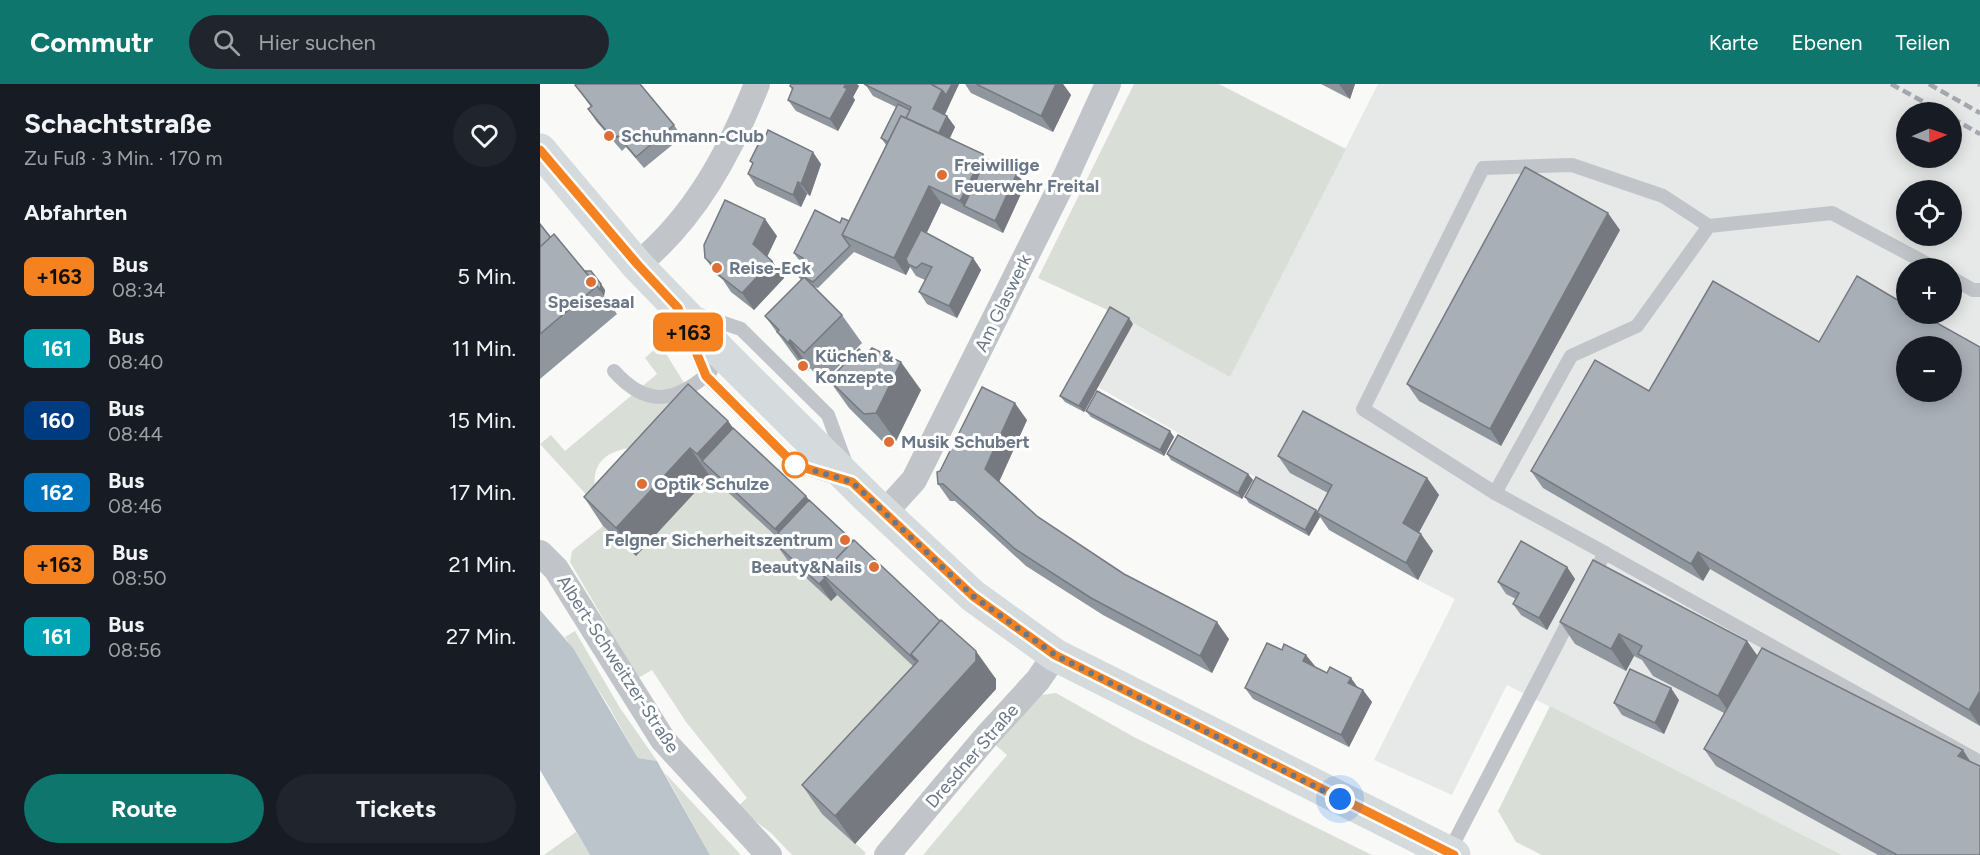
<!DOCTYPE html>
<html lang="de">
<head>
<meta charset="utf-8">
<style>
	:root { --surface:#171b24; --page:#20242c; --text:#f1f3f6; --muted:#9ea1a6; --accent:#0f766e }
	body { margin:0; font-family:Figtree,sans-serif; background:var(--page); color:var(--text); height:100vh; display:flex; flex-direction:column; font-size:22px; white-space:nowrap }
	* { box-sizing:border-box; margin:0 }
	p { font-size:20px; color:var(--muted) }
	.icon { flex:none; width:33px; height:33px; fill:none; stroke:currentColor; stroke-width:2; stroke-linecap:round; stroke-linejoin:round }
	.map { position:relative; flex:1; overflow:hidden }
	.side { display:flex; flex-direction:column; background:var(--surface); width:540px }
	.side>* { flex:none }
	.badge { padding:0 12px; border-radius:9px; font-size:21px; line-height:39px }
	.needle { width:39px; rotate:88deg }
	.fabs { position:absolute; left:1356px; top:18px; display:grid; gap:12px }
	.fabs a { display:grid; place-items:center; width:66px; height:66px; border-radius:50%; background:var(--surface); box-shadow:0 3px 15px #0003; font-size:30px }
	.you { position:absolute; width:30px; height:30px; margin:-15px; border:4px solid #fff; border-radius:50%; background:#1a73e8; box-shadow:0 0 0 9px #1a73e833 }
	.map>.badge { position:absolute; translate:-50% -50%; box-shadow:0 0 0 3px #fff }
	h2 { padding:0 24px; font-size:22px; line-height:54px }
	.round { display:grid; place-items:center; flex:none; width:63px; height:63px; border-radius:32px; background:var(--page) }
	.headline { display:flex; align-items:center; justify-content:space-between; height:102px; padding:0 24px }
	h1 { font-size:28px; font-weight:700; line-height:45px }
	.action { display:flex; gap:12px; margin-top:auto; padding:12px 24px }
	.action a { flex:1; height:69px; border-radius:36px; background:var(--accent); color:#fff; font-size:24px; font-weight:700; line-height:69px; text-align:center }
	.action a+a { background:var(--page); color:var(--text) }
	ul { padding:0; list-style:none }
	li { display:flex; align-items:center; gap:18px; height:72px; padding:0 24px }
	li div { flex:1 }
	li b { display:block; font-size:22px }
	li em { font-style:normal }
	li .badge { min-width:66px; font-weight:700; text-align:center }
	header { display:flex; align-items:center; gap:36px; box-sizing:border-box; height:84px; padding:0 30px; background:var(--accent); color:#fff }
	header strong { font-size:28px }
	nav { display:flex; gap:33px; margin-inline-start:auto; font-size:21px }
	.search { width:420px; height:54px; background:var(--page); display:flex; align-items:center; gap:15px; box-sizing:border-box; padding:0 21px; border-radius:33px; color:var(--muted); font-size:22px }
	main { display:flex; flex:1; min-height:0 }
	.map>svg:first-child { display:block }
	.built { fill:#e7e9e9; fill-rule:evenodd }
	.green { fill:#d9ded7 }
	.water { fill:#bbc4ca }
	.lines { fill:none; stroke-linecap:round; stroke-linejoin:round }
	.lane { stroke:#c1c5c9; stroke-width:14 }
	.street { stroke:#c1c5c9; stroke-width:26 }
	.secondary { stroke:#d5dadd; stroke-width:33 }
	.rail { stroke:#a3a8af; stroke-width:4.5; stroke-dasharray:9 4.5; stroke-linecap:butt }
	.wall { fill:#90969d }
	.shaded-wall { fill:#767a80 }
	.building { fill:#a8afb7; stroke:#767a80; stroke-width:1.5; fill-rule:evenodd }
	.line-casing { stroke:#fff; stroke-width:14 }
	.line { stroke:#f58220; stroke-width:9 }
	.walk { stroke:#6a7787; stroke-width:6; stroke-dasharray:0 10.8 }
	.poi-dot { fill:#de6e33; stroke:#fff; stroke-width:2 }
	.stop-dot { fill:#fff; stroke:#f58220; stroke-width:3 }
	.labels { text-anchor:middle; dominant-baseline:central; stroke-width:6; stroke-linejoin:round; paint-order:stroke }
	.poi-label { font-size:18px; font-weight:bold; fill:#6a7787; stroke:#fff; text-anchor:start }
	.street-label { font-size:18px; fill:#6a7787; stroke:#fff }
</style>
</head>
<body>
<header>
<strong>Commutr</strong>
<div class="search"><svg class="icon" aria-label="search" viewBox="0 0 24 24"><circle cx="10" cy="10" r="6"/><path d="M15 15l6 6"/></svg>Hier suchen</div>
<nav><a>Karte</a><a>Ebenen</a><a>Teilen</a></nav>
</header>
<main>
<section class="side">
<div class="headline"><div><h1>Schachtstraße</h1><p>Zu Fuß · 3 Min. · 170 m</p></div><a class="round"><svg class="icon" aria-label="heart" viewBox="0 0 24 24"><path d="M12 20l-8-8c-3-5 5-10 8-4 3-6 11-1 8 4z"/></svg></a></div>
<h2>Abfahrten</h2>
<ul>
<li><span class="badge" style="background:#f58220;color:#111">+163</span><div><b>Bus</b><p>08:34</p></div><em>5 Min.</em></li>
<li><span class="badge" style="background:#00a3b4;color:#fff">161</span><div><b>Bus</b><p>08:40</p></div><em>11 Min.</em></li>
<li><span class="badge" style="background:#003b80;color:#fff">160</span><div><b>Bus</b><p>08:44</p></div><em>15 Min.</em></li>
<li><span class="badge" style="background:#0072bc;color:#fff">162</span><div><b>Bus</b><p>08:46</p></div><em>17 Min.</em></li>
<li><span class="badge" style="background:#f58220;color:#111">+163</span><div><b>Bus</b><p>08:50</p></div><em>21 Min.</em></li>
<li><span class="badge" style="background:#00a3b4;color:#fff">161</span><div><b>Bus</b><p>08:56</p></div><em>27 Min.</em></li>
</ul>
<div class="action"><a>Route</a><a>Tickets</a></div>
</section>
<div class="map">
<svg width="1440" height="771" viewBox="0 0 1440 771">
	<rect width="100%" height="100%" fill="#f9faf8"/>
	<path class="built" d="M838 0H1440V771H1302L967 601 912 711 834 676 915 515 878 496 785 433 558 303 593 240 690 292ZM1366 28H1412V74H1366ZM1366 106H1412V152H1366ZM1366 184H1412V230H1366ZM1366 262H1412V308H1366Z"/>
	<g class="green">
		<polygon points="594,0 679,0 806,65 690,293 574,229 498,194"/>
		<path d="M120 260 156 318C139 331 121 349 103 359 87 367 68 364 58 382 52 392 56 406 54 419L0 360 11 351 25 367 117 290 105 274Z"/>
		<polygon points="170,392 241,457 248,477 291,517 297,511 398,605 283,730 326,769 324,771 252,771 231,749 197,723 207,714 146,638 112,586 98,594 30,478 32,467 63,442 96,472"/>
		<polygon points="35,547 80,624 117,677 98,674 68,621 25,553"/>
		<polygon points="516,609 594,653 832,771 383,771 467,671 453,659 494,612"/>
		<polygon points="1010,622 1302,771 1002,771 976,758 958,727"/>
		<polygon points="124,688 201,771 170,771"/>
		<polygon points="36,748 50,771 4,771"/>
	</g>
	<polygon class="water" points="0,526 33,564 98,674 117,677 170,771 50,771 0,686"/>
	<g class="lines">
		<g class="lane">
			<polyline points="1412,194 1433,206 1440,206"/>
			<polyline points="154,229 201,245 288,331 306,380"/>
			<polyline points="148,248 166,292 255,381 294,393"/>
			<path d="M74 287C107 324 136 319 171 287"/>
			<polyline points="955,409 1031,272 1097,242 1169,142 1292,129 1395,184"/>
			<polyline points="1065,469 955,409 823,325 943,84 1032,81 1123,112 1169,142"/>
			<polyline points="1051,495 1065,469 1440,678"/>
			<polyline points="909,768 1032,531"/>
		</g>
		<g class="street">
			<path d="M97 181C155 134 190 68 217 0"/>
			<polyline points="344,429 374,396 527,90 568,0"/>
			<polyline points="0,469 16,485 123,656 229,771"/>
			<polyline points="347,771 446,653 498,596 515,571"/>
		</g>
		<polyline class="secondary" points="0,66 97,181 186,273 327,413 433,512 515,571 914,771"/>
		<g class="rail">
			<polyline points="1351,0 1402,28"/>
			<polyline points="1389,0 1440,29"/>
			<polyline points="1438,0 1440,1"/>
			<polyline points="1412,34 1440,50"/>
		</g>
	</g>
	<g class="wall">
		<polygon points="251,0 317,0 319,2 313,13 315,16 298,47 256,27 248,16 252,6 250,2"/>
		<polygon points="325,0 419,0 404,30 407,32 415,43 410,54 443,70 446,75 485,101 463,149 401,119 386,149 433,174 441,186 417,234 387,220 379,208 385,196 376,192 370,183 366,191 314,168 278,204 274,203 302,231 322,259 283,298 270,284 268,287 257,276 225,232 261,196 256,190 262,177 258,175 254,169 300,139 309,137 346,61 341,54 356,23 333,12"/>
		<polygon points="425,0 523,0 531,11 513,48 431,9"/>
		<polygon points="781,0 815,0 810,15"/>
		<polygon points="35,1 134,41 142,53 104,84 86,63 82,67 56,37 48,25 51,23"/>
		<polygon points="210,77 281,80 270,112 267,110 261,123 216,102 208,90 213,80"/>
		<polygon points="0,140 11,154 45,187 61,200 65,206 64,212 77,230 0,295"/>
		<polygon points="1080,146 961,362 879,317 867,300"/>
		<polygon points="237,152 227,173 232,177 244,194 214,226 191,208 183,196 177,191 165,174"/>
		<polygon points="593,240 544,328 525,318 520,312"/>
		<polygon points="1279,258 1440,263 1440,642 1170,485 1163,497 1003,404 991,387 1109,307"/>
		<polygon points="326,271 381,306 356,357 343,358 309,324 289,296"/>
		<polygon points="546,327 634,353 624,372 551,333"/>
		<polygon points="487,336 459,398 498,433 584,490 689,555 672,589 563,531 486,482 415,417 410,417 398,400 400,387"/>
		<polygon points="188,337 193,344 266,412 269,416 456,595 456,605 315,760 282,730 262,701 373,582 297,511 291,517 248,477 236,460 240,456 170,392 96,472 63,442 44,413"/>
		<polygon points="627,370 708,390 713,396 702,415 631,376"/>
		<polygon points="738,372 887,394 899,411 879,448 893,467 878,496 789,446 780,433 769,452 709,419 705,413 776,426 777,428 788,409 750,389"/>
		<polygon points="1027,483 1035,495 1007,546 981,531 973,520 976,515 966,510 958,498"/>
		<polygon points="1020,538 1207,557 1217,572 1440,771 1338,771 1176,682 1164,665 1184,629 1113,592 1102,576 1094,572 1086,587 1035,560"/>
		<polygon points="742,566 766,571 774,583 819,604 832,618 809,663 713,615 705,604"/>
		<polygon points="1139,616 1124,650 1082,631 1074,619"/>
	</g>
	<g class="shaded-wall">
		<polygon points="306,0 317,0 319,2 313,13 315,16 298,47 290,35"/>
		<polygon points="412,0 419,0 402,37 393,25 402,6"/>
		<polygon points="516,0 523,0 531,11 513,48 501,32"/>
		<polygon points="799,0 815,0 810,15"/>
		<polygon points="407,32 415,43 405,64 397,52"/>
		<polygon points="273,68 281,80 270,112 261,100"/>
		<polygon points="443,70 454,87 424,122 420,117"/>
		<polygon points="477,89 485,101 463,149 455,137"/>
		<polygon points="258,98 267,110 261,123 253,111"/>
		<polygon points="389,102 401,119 371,182 368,180 370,183 366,191 354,174"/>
		<polygon points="1068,129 1080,146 961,362 950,345"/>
		<polygon points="225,135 237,152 225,177 213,160"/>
		<polygon points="433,174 441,186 417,234 409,222"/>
		<polygon points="232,177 244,194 214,226 202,209"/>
		<polygon points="61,200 65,206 64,212 60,206"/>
		<polygon points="589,234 593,240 544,328 539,322"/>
		<polygon points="250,256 270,284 268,287 248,259"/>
		<polygon points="361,278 381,306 356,357 336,329"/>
		<polygon points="475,319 487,336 457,402 445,385"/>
		<polygon points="188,337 208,365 162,377 157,370"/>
		<polygon points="630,347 634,353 624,372 620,366"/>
		<polygon points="150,364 170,392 96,472 76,444"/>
		<polygon points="708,390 713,396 702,415 698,409"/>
		<polygon points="887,394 899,411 875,456 863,439"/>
		<polygon points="266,412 281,433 242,453 235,445"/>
		<polygon points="776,426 780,433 769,452 765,446"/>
		<polygon points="881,450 893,467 878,496 866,479"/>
		<polygon points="1158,468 1170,485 1163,497 1151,480"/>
		<polygon points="1027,483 1035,495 1007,546 999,534"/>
		<polygon points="285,494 297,511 291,517 279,500"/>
		<polygon points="677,538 689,555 672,589 660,572"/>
		<polygon points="1079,550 1094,572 1086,587 1071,565"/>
		<polygon points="1207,557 1222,578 1193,634 1178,612"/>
		<polygon points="436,567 456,595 456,605 315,760 295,732"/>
		<polygon points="766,571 775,582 771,589 763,577"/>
		<polygon points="811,594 819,605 808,599"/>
		<polygon points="1131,604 1139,616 1124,650 1115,639"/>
		<polygon points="823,606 832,618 809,663 801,651"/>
		<polygon points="1440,607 1440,642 1429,626"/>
		<polygon points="1423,666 1434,683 1418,672"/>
	</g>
	<g class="building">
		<polygon points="36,0 100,0 134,41 96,73 78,52 73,55 48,25 52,22 35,1"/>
		<polygon points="251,0 306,0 304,3 307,5 290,35 248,16 253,4 250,2"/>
		<polygon points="324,0 391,0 402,6 393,25 407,32 399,49 366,34 371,23"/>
		<polygon points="391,0 412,0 406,11 402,6"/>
		<polygon points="436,0 516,0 501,32"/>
		<polygon points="358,20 370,26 366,34 361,32 348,58 341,54"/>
		<polygon points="361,32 443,70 420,117 389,102 354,174 302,151"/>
		<polygon points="228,46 273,68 261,100 258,98 253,111 208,90 213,79 210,77 221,55 224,56"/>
		<polygon points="446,75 477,89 455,137 424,122"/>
		<polygon points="985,83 1068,129 950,345 867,300"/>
		<polygon points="185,116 225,135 213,160 232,177 202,209 179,191 181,188 165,174 164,161"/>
		<polygon points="275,126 300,139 302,134 309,137 302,151 310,162 273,198 264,193 264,194 256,190 263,174 254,169"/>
		<polygon points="0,140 11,154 0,163"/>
		<polygon points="381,146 433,174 409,222 379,208 392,183 382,179 376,184 368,180 366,175"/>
		<polygon points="14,150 57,202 0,250 0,163"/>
		<polygon points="45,187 51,187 61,200 60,206"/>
		<path d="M1317 192 1366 221V230H1381L1440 263V607L1429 626 1158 468 1151 480 991 387 1055 276 1109 307 1173 197 1279 258ZM1366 262H1412V308H1366Z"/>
		<polygon points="264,193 302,231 264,269 250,256 248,259 243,253 237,248 239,246 225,232"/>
		<polygon points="570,223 589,234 539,322 520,312"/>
		<polygon points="332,264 361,278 336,329 324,330 289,296 319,265 326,271"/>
		<polygon points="148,300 188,337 157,370 150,364 76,444 44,413"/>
		<polygon points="442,303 475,319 445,385 498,433 584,490 677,538 660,572 551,514 475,465 403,400 398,400 397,388 400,387"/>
		<polygon points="557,307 630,347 620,366 546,327"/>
		<polygon points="763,327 887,394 863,439 881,450 866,479 777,429 792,401 738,372"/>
		<polygon points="193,344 266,412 235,445 162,377"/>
		<polygon points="638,351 708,390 698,409 627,370"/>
		<polygon points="716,393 776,426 765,446 705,413"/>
		<polygon points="269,416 313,457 282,490 285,494 279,500 236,460 242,453 238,449"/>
		<polygon points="314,456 400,537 371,570 376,577 282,490"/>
		<polygon points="981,457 1027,483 999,534 973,520 979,509 958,498"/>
		<polygon points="1053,476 1207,557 1178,612 1098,570 1102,562 1079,550 1071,565 1020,538"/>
		<polygon points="401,536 436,567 436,577 295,732 262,701 378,577 371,570"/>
		<polygon points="727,559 742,566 744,560 766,571 763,577 787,589 790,583 811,594 808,599 823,606 801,651 705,604"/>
		<polygon points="1222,564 1423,666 1418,672 1440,682 1440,771 1357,771 1164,665"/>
		<polygon points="1090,585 1131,604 1115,639 1074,619"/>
	</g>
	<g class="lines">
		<defs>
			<polyline id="line" points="0,66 98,181 138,224 166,292 255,381 312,398 433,512 515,571 914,771"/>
		</defs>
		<use href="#line" class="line-casing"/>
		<use href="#line" class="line"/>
		<polyline class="walk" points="255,381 312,398 433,512 515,571 800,715"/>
	</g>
	<g class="poi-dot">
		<circle cx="69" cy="52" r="6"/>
		<circle cx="402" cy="91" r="6"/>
		<circle cx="177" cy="184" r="6"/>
		<circle cx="51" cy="198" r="6"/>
		<circle cx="263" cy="282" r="6"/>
		<circle cx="349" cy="358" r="6"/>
		<circle cx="102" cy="400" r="6"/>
		<circle cx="305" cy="456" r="6"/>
		<circle cx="334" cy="483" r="6"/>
	</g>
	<circle class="stop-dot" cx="255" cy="381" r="12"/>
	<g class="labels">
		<g class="poi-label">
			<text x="81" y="52">Schuhmann-Club</text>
			<text x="414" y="81">Freiwillige<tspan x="414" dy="21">Feuerwehr Freital</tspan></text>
			<text x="189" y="184">Reise-Eck</text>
			<text x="51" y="218" text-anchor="middle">Speisesaal</text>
			<text x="275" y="272">Küchen &amp;<tspan x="275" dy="21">Konzepte</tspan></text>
			<text x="361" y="358">Musik Schubert</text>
			<text x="114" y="400">Optik Schulze</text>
			<text x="293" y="456" text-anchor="end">Felgner Sicherheitszentrum</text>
			<text x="322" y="483" text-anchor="end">Beauty&amp;Nails</text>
		</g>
		<g class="street-label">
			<text transform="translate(463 219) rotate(-64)">Am Glaswerk</text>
			<text transform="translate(78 580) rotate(57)">Albert-Schweitzer-Straße</text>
			<text transform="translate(432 672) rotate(-49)">Dresdner Straße</text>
		</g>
	</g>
</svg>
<div class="fabs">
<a><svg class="needle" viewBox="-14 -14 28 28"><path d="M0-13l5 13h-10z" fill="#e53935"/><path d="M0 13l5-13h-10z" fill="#9ea1a6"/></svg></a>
<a><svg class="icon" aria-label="locate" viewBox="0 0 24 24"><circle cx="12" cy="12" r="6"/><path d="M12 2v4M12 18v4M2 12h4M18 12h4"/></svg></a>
<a>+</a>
<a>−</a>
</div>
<div class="you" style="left:800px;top:715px"></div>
<b class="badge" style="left:148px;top:248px;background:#f58220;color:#111">+163</b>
</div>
</main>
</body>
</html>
